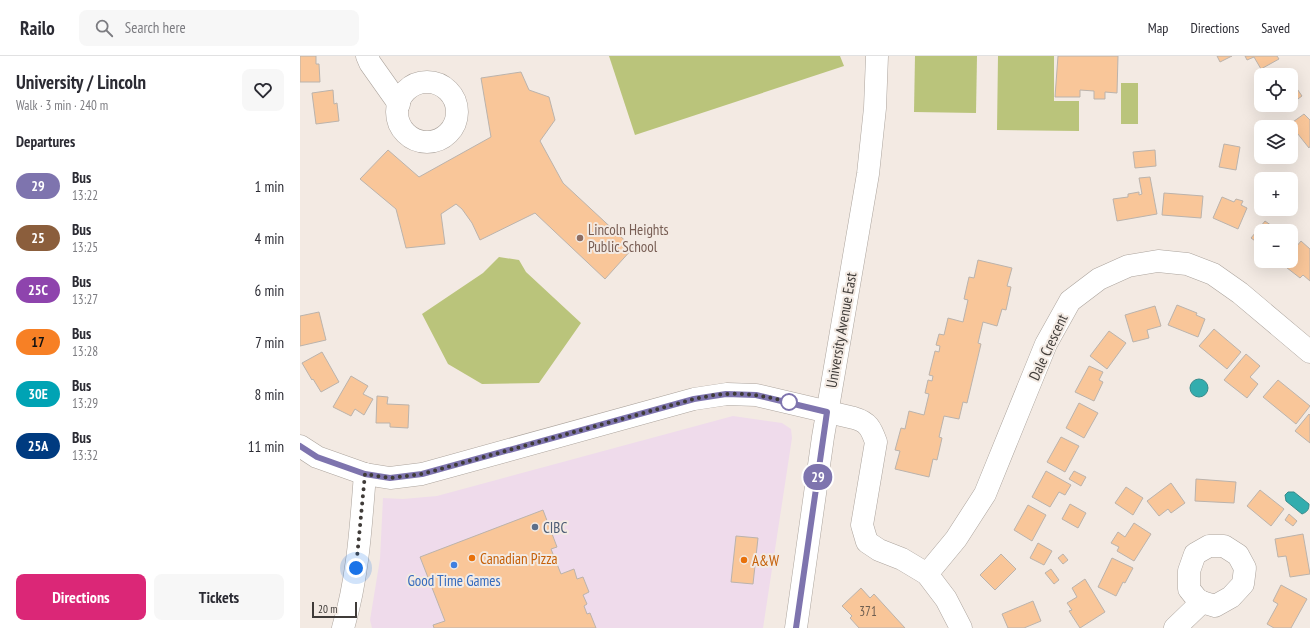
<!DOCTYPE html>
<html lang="en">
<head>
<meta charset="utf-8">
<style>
	:root { --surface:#fff; --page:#f7f7f7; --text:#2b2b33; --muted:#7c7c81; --line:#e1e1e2; --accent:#db2777 }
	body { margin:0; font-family:"PT Sans Narrow",sans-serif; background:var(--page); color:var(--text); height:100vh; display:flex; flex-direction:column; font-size:15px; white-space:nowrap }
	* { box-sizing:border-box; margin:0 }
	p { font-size:13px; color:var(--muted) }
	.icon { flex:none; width:22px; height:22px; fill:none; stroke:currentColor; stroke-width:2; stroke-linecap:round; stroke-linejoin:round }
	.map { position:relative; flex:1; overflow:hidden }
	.details { display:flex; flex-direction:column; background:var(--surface); width:300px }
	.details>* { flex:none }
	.badge { padding:0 8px; border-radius:13px; font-size:14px; line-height:26px }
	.buttons { position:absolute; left:954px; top:12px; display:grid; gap:8px }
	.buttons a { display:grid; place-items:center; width:44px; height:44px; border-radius:8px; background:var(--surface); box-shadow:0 4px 16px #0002; font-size:20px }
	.scale { position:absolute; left:12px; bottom:10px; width:45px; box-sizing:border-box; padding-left:4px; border:2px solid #3f3b38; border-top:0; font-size:11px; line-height:14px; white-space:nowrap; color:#3f3b38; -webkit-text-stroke:3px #f3eae3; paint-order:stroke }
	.you { position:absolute; width:20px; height:20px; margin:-10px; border:3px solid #fff; border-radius:50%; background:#1a73e8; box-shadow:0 0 0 6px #1a73e833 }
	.map>.badge { position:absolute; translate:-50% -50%; box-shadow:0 0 0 2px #fff }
	h2 { padding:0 16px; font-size:15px; line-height:36px }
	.round { display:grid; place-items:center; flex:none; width:42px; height:42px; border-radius:8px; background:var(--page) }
	.headline { display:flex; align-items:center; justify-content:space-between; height:68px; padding:0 16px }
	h1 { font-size:19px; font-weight:700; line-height:30px }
	.cta { display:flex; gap:8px; margin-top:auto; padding:8px 16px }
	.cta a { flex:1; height:46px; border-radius:8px; background:var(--accent); color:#fff; font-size:16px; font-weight:700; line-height:46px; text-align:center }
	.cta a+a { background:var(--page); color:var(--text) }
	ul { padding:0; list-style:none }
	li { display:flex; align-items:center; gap:12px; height:52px; padding:0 16px }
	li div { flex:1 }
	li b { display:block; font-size:15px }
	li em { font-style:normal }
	li .badge { min-width:44px; font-weight:700; text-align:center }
	header { display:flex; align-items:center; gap:24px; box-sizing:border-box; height:56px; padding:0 20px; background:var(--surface); border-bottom:1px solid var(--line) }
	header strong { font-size:19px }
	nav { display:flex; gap:22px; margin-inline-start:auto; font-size:14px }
	.search { width:280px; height:36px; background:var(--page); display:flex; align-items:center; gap:10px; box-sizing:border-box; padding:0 14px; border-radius:8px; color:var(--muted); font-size:15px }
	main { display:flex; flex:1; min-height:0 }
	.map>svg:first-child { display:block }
	.commercial { fill:#efdbeb }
	.green { fill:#bac47b }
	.water { fill:#33adae; stroke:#378b8b }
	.building { fill:#f9c699; stroke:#bbb3ac }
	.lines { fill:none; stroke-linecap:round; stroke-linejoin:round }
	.minor-casing { stroke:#aca49d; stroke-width:23 }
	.major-casing { stroke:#aca49d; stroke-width:23 }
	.minor { stroke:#fff; stroke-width:22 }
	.major { stroke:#fff; stroke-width:22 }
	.line-casing { stroke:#fff; stroke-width:9 }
	.line { stroke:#7e74ae; stroke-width:6 }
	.walk { stroke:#3f3b38; stroke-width:4; stroke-dasharray:0 7.2 }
	.education-dot { fill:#8d6e63; stroke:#f3eae3; stroke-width:1.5 }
	.stop-dot { fill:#fff; stroke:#7e74ae; stroke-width:2 }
	.service-dot { fill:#5c6f8a; stroke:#f3eae3; stroke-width:1.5 }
	.food-dot { fill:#e8710a; stroke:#f3eae3; stroke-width:1.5 }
	.shop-dot { fill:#3f7fe0; stroke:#f3eae3; stroke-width:1.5 }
	.labels { text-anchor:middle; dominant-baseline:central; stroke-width:4; stroke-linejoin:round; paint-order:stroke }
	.number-label { font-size:13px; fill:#6e5e50 }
	.education-label { font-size:15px; fill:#785e54; stroke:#f3eae3; text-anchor:start }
	.street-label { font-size:15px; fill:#3f3b38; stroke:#f3eae3 }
	.service-label { font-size:15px; fill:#4e5e75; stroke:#f3eae3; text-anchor:start }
	.food-label { font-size:15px; fill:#c56008; stroke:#f3eae3; text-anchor:start }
	.shop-label { font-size:15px; fill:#366cbe; stroke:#f3eae3 }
</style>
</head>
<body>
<header>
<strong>Railo</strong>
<div class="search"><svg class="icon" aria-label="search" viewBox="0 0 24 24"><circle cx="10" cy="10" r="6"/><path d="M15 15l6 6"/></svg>Search here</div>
<nav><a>Map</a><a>Directions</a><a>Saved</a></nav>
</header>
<main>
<section class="details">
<div class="headline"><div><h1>University / Lincoln</h1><p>Walk · 3 min · 240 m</p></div><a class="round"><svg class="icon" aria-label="heart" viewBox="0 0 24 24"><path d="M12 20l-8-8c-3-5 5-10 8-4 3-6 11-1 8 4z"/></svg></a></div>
<h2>Departures</h2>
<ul>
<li><span class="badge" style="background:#7e74ae;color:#fff">29</span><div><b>Bus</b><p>13:22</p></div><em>1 min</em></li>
<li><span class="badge" style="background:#8b5e3c;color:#fff">25</span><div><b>Bus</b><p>13:25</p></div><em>4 min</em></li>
<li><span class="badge" style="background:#8e44ad;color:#fff">25C</span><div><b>Bus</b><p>13:27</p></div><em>6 min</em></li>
<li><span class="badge" style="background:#f78025;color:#111">17</span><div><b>Bus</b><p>13:28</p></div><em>7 min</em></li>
<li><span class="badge" style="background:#00a3b4;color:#fff">30E</span><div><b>Bus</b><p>13:29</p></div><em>8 min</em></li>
<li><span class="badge" style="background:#003b80;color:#fff">25A</span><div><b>Bus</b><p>13:32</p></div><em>11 min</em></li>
</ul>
<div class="cta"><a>Directions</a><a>Tickets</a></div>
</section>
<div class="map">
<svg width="1010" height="572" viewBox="0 0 1010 572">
	<rect width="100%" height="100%" fill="#f3eae3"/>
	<polygon class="commercial" points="433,360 482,367 491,373 492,382 463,572 72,572 70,564 80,503 83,442 103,443 137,440"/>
	<g class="green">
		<polygon points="309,0 540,0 544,10 335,79"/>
		<polygon points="615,0 677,0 676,57 614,56"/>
		<polygon points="698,0 754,0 754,45 779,45 779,75 697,74"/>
		<rect x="821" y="27" width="17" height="41"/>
		<polygon points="199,201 219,204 226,216 281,267 239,327 182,328 148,308 122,258 183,217"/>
	</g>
	<g class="water">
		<circle cx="899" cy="332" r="9"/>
		<path d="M988 436H994L1009 448C1009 454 1007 456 1002 458L986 445 985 439Z"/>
	</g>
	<g class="building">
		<polygon points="0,0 16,0 16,8 19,8 20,26 0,26"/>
		<polygon points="758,0 818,0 817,37 805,36 805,43 794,43 794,35 780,34 780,41 755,41"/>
		<polygon points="917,0 932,0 920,6"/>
		<polygon points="945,0 977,0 979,3 961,13 954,1 947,4"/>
		<polygon points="221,16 229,34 249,41 255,64 240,85 263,127 333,192 305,223 235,157 180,184 172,167 162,153 156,148 141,158 145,188 106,192 96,153 60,123 88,94 119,121 191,81 181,22"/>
		<polygon points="991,24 1002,40 991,48"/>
		<polygon points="33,34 34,48 37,47 39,65 16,68 12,37"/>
		<polygon points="1004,58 1010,64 1010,90 1009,92 990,68"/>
		<polygon points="924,88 940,91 936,114 919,111"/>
		<polygon points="855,94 856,110 835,112 833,96"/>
		<polygon points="850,121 857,158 817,165 813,143 828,141 828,138 839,136 839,139 842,138 839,122"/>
		<polygon points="864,137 903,140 901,162 862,159"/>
		<polygon points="922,141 934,146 936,143 943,145 941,149 947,152 938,173 913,162"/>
		<polygon points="965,165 979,175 961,175 961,187 959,185 958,187 951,182"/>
		<polygon points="1001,185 1010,193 1010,225 1003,219 1000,222 982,208 985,205 991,205 991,197"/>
		<polygon points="678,204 712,212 707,230 711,231 706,254 702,253 697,270 683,266 678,287 681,288 667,347 663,346 659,363 644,360 639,381 642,382 637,404 633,403 629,421 595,413 600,395 595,394 601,372 605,373 609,355 624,359 629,338 625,337 628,324 632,325 633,320 629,319 635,295 639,296 640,290 636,289 639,278 644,279 648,262 663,266 668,244 664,243 669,221 674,222"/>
		<polygon points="877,249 897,257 896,259 905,263 898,281 868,269"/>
		<polygon points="855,250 861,270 847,274 849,282 833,286 825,259"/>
		<polygon points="19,256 26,284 0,290 0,260"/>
		<polygon points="914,273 941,296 927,313 899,290"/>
		<polygon points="809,275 826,287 807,313 790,300"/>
		<polygon points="22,296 39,326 21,336 13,323 12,324 2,307"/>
		<polygon points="946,298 960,310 950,321 958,328 947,342 924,324"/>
		<polygon points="789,310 803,316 799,324 803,326 794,345 775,336"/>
		<polygon points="51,320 68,330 63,338 73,343 64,359 55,353 51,360 33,351"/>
		<polygon points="978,324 1010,350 996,368 963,341"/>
		<polygon points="77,340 88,341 87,348 109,349 108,372 90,371 90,367 76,367"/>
		<polygon points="779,347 798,357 784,382 766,372"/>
		<polygon points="1009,358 1010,359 1010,387 995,375"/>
		<polygon points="761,381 779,390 765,416 747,406"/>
		<polygon points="746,415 771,429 765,439 759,436 750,451 732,441"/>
		<polygon points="774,415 786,421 781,430 769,423"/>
		<polygon points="896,423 936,426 934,447 895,445"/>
		<polygon points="871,427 885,447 871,457 868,453 859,460 847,445"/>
		<polygon points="826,431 843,442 833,459 815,447"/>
		<polygon points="960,434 984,453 971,470 947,450"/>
		<polygon points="770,448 786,457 778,472 762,463"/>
		<polygon points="728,449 746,459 732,485 714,474"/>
		<polygon points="243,454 257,491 251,493 261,518 274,513 277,523 283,521 289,536 283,539 287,548 284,550 287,558 290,557 296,572 134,572 133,569 145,565 120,501"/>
		<polygon points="989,458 997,465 993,470 985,464"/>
		<polygon points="834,467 851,478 834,505 817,495 819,491 811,487 818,476 825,481"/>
		<polygon points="1003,478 1010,518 990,521 986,500 978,501 975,483"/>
		<polygon points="436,480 458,482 453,528 431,526"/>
		<polygon points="738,487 752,495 744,509 730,502"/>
		<polygon points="701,498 716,513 695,534 680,519"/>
		<polygon points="763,498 768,504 763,508 758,502"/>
		<polygon points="812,502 833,512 825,527 823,526 816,540 798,531"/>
		<polygon points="751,513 759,524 754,528 745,517"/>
		<polygon points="785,523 805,556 780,572 769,555 772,554 767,547 777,541 772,532"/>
		<polygon points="981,529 1007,543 991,572 974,572 967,568 978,548 973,545"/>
		<polygon points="561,532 570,542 574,538 605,572 559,572 550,562 552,560 542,550"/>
		<polygon points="733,545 741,565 724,572 708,572 702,558"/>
	</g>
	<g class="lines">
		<defs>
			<g id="minor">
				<polyline points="67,0 70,7 99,48"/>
				<circle cx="127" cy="56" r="30"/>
				<path d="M0 390 17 401 65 418 90 422 122 418 394 343 427 338 456 339 554 362C568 366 571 372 576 386L562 469 567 486 579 494 602 503 627 518 646 543 661 572"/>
				<polygon points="909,490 924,490 938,499 945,512 943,528 931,541 915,550 902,546 897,543 889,533 889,515 895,498"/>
				<polyline points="627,518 656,483 685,438 746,288 770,245 799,223 828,210 858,205 887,208 913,218 940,237 1010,296"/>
				<path d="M43 572C58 522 61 469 65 418"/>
				<polyline points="875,572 902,546"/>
			</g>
			<polyline id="major" points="496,572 523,381 568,118 575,52 577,0"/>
		</defs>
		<use href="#minor" class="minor-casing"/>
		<use href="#major" class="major-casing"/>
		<use href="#minor" class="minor"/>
		<use href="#major" class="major"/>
	</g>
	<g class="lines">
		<defs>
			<polyline id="line" points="0,390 17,401 65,418 90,422 122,418 394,343 426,338 456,339 527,356 496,572"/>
		</defs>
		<use href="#line" class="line-casing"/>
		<use href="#line" class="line"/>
		<path class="walk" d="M56 512 65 418 90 422 122 418 394 343C405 341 416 338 428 338 450 337 470 341 492 347L489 346"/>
	</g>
	<circle class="education-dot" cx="280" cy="182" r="4"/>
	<circle class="stop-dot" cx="489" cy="346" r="8"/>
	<circle class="service-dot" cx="235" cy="471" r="4"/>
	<g class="food-dot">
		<circle cx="172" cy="502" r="4"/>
		<circle cx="444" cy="504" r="4"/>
	</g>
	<circle class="shop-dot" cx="154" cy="509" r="4"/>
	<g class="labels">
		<g class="number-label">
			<text x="568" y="555">371</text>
		</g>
		<g class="education-label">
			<text x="288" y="173">Lincoln Heights<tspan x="288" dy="17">Public School</tspan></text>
		</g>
		<g class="street-label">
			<text transform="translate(541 274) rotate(-80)">University Avenue East</text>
			<text transform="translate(748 291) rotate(-65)">Dale Crescent</text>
		</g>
		<g class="service-label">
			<text x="243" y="471">CIBC</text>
		</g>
		<g class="food-label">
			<text x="180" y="502">Canadian Pizza</text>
			<text x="452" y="504">A&amp;W</text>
		</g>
		<g class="shop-label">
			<text x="154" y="524">Good Time Games</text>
		</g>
	</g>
</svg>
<div class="buttons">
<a><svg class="icon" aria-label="locate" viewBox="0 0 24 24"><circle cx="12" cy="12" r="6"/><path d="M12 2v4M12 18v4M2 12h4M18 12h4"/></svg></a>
<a><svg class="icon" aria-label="layers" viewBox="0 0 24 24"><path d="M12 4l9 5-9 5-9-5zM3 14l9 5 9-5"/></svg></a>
<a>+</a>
<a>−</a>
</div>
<div class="scale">20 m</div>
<div class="you" style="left:56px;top:512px"></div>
<b class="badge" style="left:518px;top:421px;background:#7e74ae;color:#fff">29</b>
</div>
</main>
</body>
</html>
